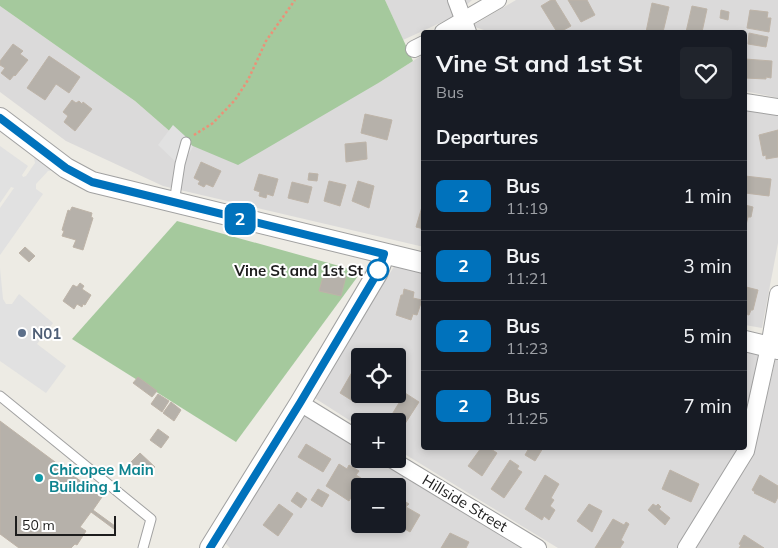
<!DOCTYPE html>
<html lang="en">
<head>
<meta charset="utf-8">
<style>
	:root { --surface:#171b24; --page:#20242c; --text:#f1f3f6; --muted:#9ea1a6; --line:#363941 }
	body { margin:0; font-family:Mulish,sans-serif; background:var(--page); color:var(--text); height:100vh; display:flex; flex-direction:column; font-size:19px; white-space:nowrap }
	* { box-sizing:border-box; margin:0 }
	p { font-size:16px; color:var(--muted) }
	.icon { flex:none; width:28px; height:28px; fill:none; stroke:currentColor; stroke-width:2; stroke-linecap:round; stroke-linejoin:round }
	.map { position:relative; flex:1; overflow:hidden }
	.panel { position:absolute; left:421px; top:30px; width:326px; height:420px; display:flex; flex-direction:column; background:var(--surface); border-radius:5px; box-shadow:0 2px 8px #0003 }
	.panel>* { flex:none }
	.badge { padding:0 10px; border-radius:8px; font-size:18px; line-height:32px }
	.fabs { position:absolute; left:351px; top:348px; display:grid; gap:10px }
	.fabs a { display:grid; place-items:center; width:55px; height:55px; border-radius:5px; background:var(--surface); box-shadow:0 2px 8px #0003; font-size:25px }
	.scale { position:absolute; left:15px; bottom:12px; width:101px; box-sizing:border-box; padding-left:5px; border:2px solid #1d1d1d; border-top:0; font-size:14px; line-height:18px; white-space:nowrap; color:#1d1d1d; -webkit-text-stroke:4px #fff; paint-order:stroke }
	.map>.badge { position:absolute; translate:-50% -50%; box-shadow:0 0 0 2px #fff }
	h2 { padding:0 15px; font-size:19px; line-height:45px }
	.round { display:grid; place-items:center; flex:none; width:52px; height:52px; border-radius:5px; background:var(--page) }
	.headline { display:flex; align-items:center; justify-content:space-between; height:85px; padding:0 15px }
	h1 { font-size:24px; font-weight:700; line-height:38px }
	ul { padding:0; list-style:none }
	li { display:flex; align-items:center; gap:15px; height:70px; padding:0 15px; border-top:1px solid var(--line) }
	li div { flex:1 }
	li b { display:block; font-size:19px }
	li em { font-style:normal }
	li .badge { min-width:55px; font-weight:700; text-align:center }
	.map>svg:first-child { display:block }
	.residential { fill:#dbdada; fill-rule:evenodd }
	.forest { fill:#a5c99d }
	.parking { fill:#e1e1e1 }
	.building { fill:#b6b1aa; stroke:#beb4a8 }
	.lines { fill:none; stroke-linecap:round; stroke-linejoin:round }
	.service-casing { stroke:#a1a1a1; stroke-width:11 }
	.minor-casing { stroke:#a1a1a1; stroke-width:18 }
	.tertiary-casing { stroke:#a1a1a1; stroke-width:22 }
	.path { stroke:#eb9177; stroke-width:2.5; stroke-dasharray:2.5 2.5; stroke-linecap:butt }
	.service { stroke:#fff; stroke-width:9 }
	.minor { stroke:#fff; stroke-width:16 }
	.tertiary { stroke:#fff; stroke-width:20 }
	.line-casing { stroke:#fff; stroke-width:11 }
	.line { stroke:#0072bc; stroke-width:8 }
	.stop-dot { fill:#fff; stroke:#0072bc; stroke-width:2.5 }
	.service-dot { fill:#5c6f8a; stroke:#fff; stroke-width:2 }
	.culture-dot { fill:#0f9aa8; stroke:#fff; stroke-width:2 }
	.labels { text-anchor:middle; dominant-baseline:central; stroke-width:4; stroke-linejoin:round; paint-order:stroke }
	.stop-label { font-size:15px; font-weight:bold; fill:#1d1d1d; stroke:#fff; text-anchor:end }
	.service-label { font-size:15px; font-weight:bold; fill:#4e5e75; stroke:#fff; text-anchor:start }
	.culture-label { font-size:15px; font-weight:bold; fill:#0d838f; stroke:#fff; text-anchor:start }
	.street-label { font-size:15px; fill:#1d1d1d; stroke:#fff }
</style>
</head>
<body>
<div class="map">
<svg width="778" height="548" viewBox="0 0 778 548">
	<rect width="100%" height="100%" fill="#edebe4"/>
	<g class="residential">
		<polygon points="385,0 472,0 453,17 403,40"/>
		<polygon points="516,0 778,0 778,98 745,91 745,32 490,32 472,26"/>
		<polygon points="0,6 135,101 181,141 380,82 424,54 424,247 163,186 66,141 0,92"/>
		<polygon points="745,108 778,115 778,243 762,328 745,325"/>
		<path d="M395 265 424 272V448H740L677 548H558L398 450V421H360V427L313 397ZM360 356H398V394H360Z"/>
		<polygon points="745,349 761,353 745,426"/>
		<polygon points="776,357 778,358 778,548 695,548 753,457"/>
		<path d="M308 415 360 447V459H379L441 498 526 548H230L224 542 301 416ZM360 486H398V524H360Z"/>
	</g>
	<g class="forest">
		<polygon points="0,0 385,0 413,61 380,82 238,165 181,141 135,101 0,6"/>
		<polygon points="177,221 361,272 236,442 72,339"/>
	</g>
	<g class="parking">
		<polygon points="173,125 185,136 193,147 181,167 158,145"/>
		<polygon points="0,146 28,166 22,175 23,177 26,176 35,163 33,152 55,170 48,171 36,184 36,189 43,194 0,255 0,208 14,188 11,187 0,203"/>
		<polygon points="0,268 3,299 6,304 12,304 19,294 53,323 37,344 66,366 46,393 0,361"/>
	</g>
	<g class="building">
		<polygon points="551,0 555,0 571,26 560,32 557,32 541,6"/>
		<polygon points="568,0 587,0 595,15 581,22"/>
		<polygon points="652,3 669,7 663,32 646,32"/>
		<polygon points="692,6 707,9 702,32 686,32"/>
		<polygon points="721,10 729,12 728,20 720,18"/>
		<polygon points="750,10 768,12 767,18 771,18 769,32 747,28"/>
		<polygon points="749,33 768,37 766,47 748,44"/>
		<polygon points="13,44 23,51 20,54 28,60 15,76 14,75 10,80 1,73 5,68 0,65 0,61"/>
		<polygon points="49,56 80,77 69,93 56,84 45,100 27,88"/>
		<polygon points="745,59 772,61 771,78 766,77 766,79 745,78"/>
		<polygon points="72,100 76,103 79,101 82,104 83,102 92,109 75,131 64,122 68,116 63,112"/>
		<polygon points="365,114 392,120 387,140 361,133"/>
		<polygon points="778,130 778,157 766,159 766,155 763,156 759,135"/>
		<polygon points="366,142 367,159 346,162 345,144"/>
		<polygon points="201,162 221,171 213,187 206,184 204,187 198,184 200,181 194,178"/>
		<polygon points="309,173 318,174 317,181 308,180"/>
		<polygon points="259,174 278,179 273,196 267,194 266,198 259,196 260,192 254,190"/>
		<polygon points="745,176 771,179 769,196 745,193"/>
		<polygon points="329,181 346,185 340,206 324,201"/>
		<polygon points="358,181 374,186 369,208 352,201"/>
		<polygon points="292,182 312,187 308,203 288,198"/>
		<polygon points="424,200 424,229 416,227"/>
		<polygon points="745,205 753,207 751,217 748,217 746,225"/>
		<polygon points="72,207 92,213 91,217 93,218 83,250 73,247 76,240 62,236 64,231 62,230 68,210 70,211"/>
		<polygon points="25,247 35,256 29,262 19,253"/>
		<polygon points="325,270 346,276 341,296 319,291"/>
		<polygon points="80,283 84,286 82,289 91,295 85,305 83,304 82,307 77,304 74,309 63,301 73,285 77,287"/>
		<polygon points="746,287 758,290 753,310 751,310 749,315 745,314"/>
		<polygon points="404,289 414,292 413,298 422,300 417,315 413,314 411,320 396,315 401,295 403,295"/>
		<polygon points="355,367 360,370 360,394 362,394 356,403 340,393"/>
		<polygon points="138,377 157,391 152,397 133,383"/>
		<polygon points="405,393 419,402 399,433 398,432 398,421 388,421"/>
		<polygon points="158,394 169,401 162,412 151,404"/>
		<polygon points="171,402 181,410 174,421 163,413"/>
		<polygon points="0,421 102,497 93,510 115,526 114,529 91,512 80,527 86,531 77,545 75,544 71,548 19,548 0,534"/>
		<polygon points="158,429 169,437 161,448 150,440"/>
		<polygon points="306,444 331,459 323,472 298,457"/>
		<polygon points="481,448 492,448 491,449 497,453 482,476 468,466"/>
		<polygon points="529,448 543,448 535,461 525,455"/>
		<polygon points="140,453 155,467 144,477 130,463"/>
		<polygon points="510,460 519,466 517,469 522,472 504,498 491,489"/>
		<polygon points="339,464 347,469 349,465 359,471 356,475 364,480 356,494 354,493 349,501 326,486"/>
		<polygon points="670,470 699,484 691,502 662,489"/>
		<polygon points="545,475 559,484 551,498 554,500 550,506 555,510 549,520 544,516 542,520 525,509"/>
		<polygon points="760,475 778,486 778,497 775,503 754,493 755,492 752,490"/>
		<polygon points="318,489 329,495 322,507 311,500"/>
		<polygon points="297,492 307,499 301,508 291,501"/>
		<polygon points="398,497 409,504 406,507 420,515 410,532 396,524"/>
		<polygon points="279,504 293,514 278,536 263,525"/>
		<polygon points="589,504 602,511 592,532 577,521"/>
		<polygon points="653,504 656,506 658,504 661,507 659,509 670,518 665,525 648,510"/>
		<polygon points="613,519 624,525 626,522 629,524 621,540 624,542 620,548 595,548"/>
		<polygon points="450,533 469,542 466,548 441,548"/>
		<polygon points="744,535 764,548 739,548 741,545 739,544"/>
	</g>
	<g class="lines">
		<defs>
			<g id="service">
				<polyline points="174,203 180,164 186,142"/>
				<polyline points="0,396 151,519 143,548"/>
			</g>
			<g id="minor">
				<polyline points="456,0 468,32"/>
				<polyline points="443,32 498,0"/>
				<polyline points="414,49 424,44"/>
				<polyline points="745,102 778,107"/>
				<polyline points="300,403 360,440"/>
				<polyline points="391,459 538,548"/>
				<polyline points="686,548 746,451 769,347 778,294"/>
			</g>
			<g id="tertiary">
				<polyline points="0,118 66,168 92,182 424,263"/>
				<polyline points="745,341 778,349"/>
				<polyline points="210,548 300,403 378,272 384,254"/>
			</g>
		</defs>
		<use href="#service" class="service-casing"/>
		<use href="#minor" class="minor-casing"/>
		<use href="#tertiary" class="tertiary-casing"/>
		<polyline class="path" points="194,135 213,123 235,100 248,80 266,41 295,0"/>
		<use href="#service" class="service"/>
		<use href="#minor" class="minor"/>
		<use href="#tertiary" class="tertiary"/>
	</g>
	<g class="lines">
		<defs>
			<polyline id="line" points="0,118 66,168 92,182 384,254 378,272 300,403 210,548"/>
		</defs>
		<use href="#line" class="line-casing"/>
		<use href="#line" class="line"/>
	</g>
	<circle class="stop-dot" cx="378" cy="270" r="10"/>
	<circle class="service-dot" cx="22" cy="333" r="5"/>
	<circle class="culture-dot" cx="39" cy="478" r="5"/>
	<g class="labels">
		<g class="stop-label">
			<text x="363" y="270">Vine St and 1st St</text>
		</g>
		<g class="service-label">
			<text x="32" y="333">N01</text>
		</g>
		<g class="culture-label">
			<text x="49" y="469">Chicopee Main<tspan x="49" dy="17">Building 1</tspan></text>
		</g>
		<g class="street-label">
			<text transform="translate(465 503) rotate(31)">Hillside Street</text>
		</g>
	</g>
</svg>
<div class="fabs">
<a><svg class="icon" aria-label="locate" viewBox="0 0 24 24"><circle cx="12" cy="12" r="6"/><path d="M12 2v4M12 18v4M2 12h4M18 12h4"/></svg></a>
<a>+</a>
<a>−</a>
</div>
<div class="scale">50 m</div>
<b class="badge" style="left:240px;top:219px;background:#0072bc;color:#fff">2</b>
<section class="panel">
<div class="headline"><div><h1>Vine St and 1st St</h1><p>Bus</p></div><a class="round"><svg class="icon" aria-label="heart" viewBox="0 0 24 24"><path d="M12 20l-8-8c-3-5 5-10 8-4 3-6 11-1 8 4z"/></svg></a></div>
<h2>Departures</h2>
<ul>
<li><span class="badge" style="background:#0072bc;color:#fff">2</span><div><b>Bus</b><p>11:19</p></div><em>1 min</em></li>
<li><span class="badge" style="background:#0072bc;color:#fff">2</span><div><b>Bus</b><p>11:21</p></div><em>3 min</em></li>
<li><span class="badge" style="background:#0072bc;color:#fff">2</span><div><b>Bus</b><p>11:23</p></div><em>5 min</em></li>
<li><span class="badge" style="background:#0072bc;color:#fff">2</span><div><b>Bus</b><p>11:25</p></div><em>7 min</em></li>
</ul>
</section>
</div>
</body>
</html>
